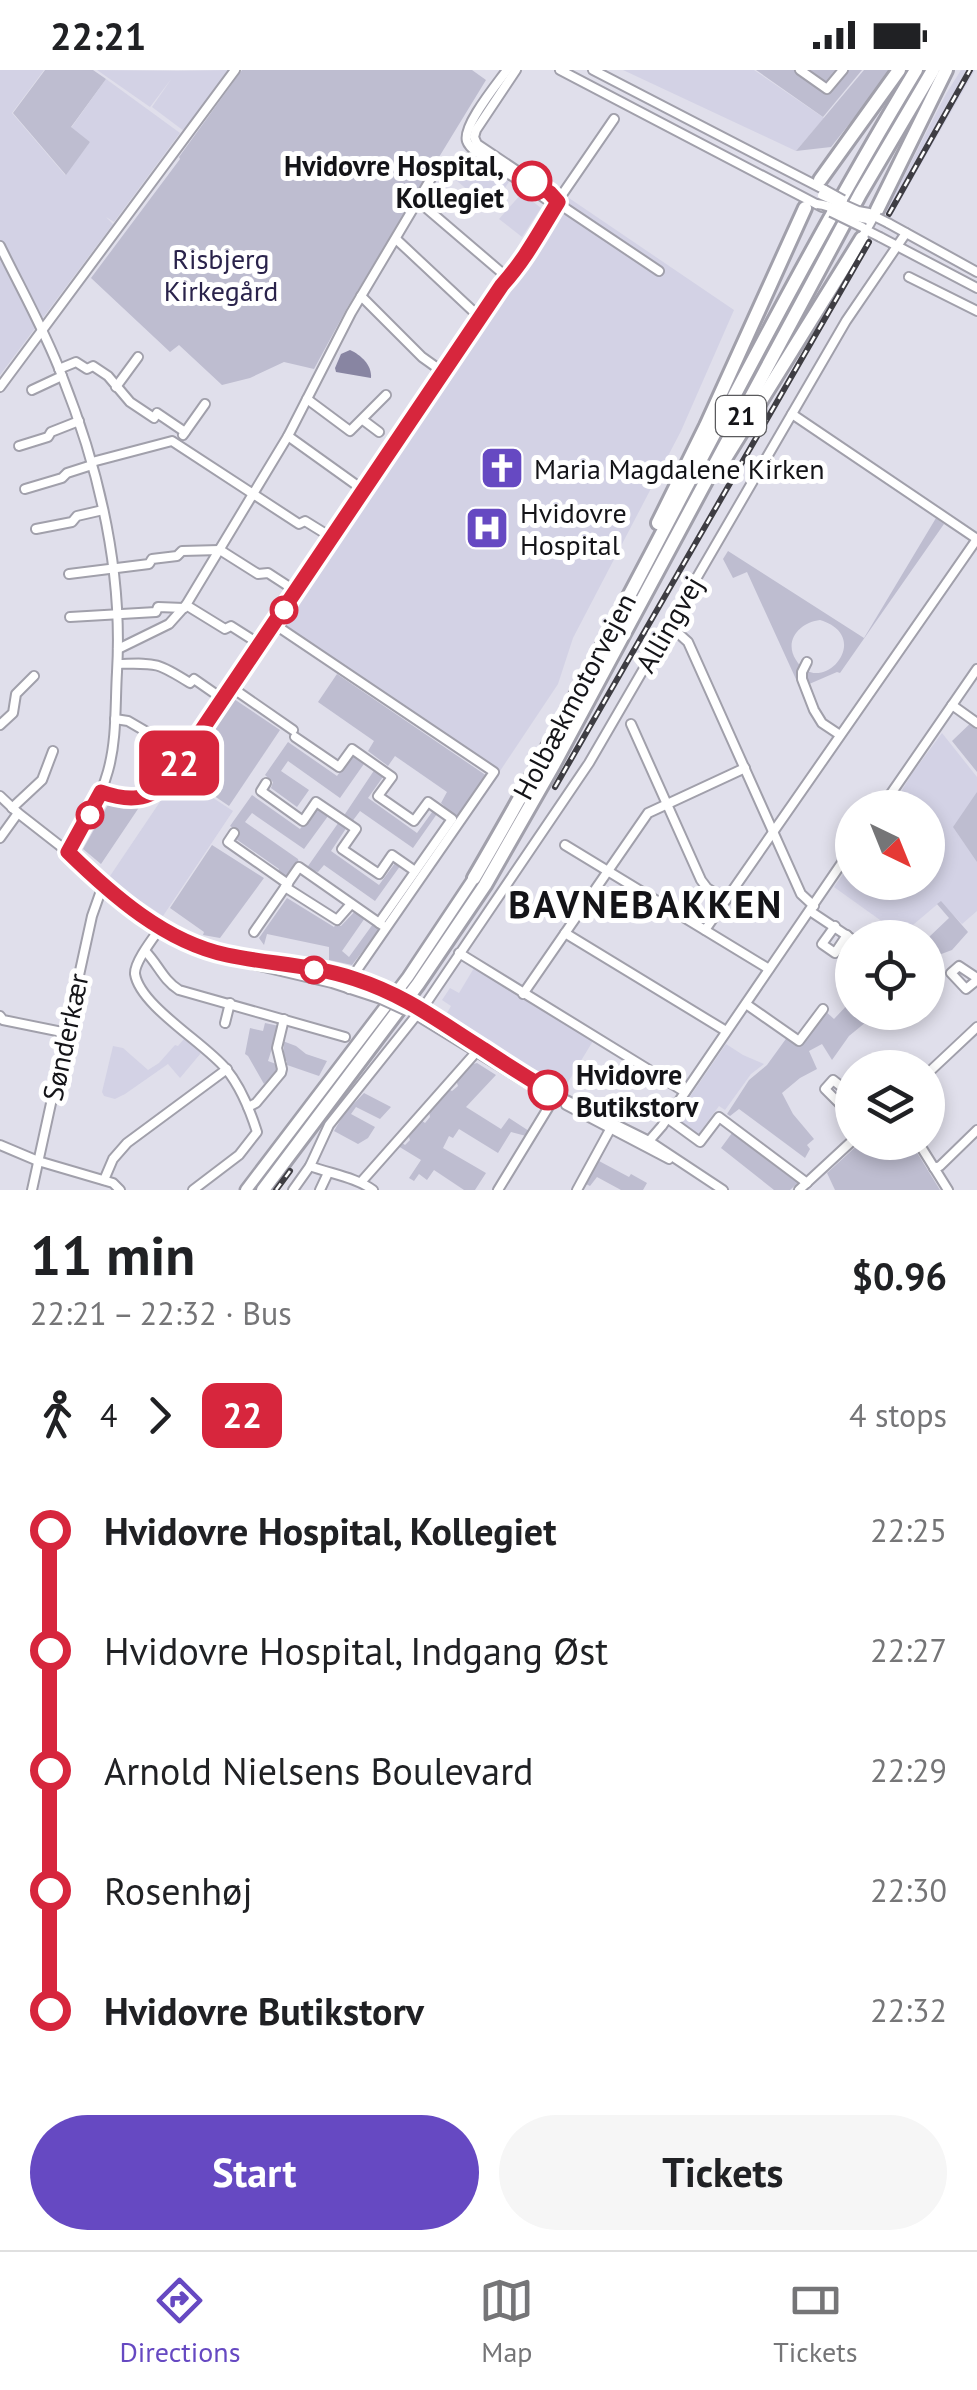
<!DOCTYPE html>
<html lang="en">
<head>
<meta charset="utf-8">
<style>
	:root { --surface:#fff; --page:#f6f6f6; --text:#202124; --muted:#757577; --line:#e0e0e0; --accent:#6649c2 }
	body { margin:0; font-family:"PT Sans",sans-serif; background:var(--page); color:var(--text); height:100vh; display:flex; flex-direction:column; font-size:38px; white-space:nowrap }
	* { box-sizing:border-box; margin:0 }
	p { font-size:32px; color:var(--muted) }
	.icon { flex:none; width:55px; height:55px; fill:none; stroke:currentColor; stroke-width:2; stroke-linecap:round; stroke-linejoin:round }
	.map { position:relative; height:1120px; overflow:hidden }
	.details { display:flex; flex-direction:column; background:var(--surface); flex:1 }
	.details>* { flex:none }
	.badge { padding:0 20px; border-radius:15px; font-size:35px; line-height:65px }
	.needle { width:65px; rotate:137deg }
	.fabs { position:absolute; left:835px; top:720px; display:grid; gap:20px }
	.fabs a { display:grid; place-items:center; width:110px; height:110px; border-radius:50%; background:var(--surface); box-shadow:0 5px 15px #0003; font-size:50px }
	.map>.badge { position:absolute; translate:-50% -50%; box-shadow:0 0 0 5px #fff }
	.legs { display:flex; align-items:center; gap:15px; height:110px; padding:0 30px; font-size:32px }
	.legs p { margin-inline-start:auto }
	.headline { display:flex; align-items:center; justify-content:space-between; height:170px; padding:0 30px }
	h1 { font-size:55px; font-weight:700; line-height:75px }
	.primary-button { display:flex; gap:20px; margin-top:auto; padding:20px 30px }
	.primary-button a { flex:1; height:115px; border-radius:60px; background:var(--accent); color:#fff; font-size:40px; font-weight:700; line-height:115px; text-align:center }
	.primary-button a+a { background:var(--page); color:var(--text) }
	ul { padding:0 30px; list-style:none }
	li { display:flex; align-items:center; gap:35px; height:120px; font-size:38px }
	li i { display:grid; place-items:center; width:15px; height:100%; margin:0 12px; background:currentColor }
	li i::after { content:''; width:25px; height:25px; margin:-12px; border:8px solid; border-radius:50%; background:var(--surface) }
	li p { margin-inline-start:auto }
	li:first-child i { background:linear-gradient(#0000 50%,currentColor 0) }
	li:last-child i { background:linear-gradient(currentColor 50%,#0000 0) }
	.status { display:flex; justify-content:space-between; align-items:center; height:70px; padding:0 50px; background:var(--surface); direction:ltr }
	.status svg { height:28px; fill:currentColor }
	.tab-bar { display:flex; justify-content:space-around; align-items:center; height:140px; border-top:2px solid var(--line); background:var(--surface); font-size:28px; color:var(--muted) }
	.tab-bar a { display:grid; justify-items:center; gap:5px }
	.tab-bar .current { color:var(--accent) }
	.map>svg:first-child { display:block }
	.built { fill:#d3d2e5 }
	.green { fill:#bebdd0; fill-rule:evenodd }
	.water { fill:#8885a2 }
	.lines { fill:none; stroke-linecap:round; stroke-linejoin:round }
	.minor-casing { stroke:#a1a0ab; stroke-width:12 }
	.major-casing { stroke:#a1a0ab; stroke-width:15 }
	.highway-casing { stroke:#a1a0ab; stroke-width:18 }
	.minor { stroke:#fff; stroke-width:8 }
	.major { stroke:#fff; stroke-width:10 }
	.highway { stroke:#fff; stroke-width:12 }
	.rail-casing { stroke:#3e3d43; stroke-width:6 }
	.rail { stroke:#fff; stroke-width:2.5; stroke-dasharray:8; stroke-linecap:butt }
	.minor-bridge-casing { stroke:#a1a0ab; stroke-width:12; stroke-linecap:butt }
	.minor-bridge { stroke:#fff; stroke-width:8 }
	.line-1-casing { stroke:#fff; stroke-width:22 }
	.line-1 { stroke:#d7263d; stroke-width:15 }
	.stop-1-dot { fill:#fff; stroke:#d7263d; stroke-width:5 }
	.labels { text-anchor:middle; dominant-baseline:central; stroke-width:10; stroke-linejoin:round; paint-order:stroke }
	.shield { fill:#fff; stroke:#5a5a5d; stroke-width:2.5 }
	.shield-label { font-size:25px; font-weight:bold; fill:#141418 }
	.stop-label { font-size:28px; font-weight:bold; fill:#141418; stroke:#fff; text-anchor:end }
	.park-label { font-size:28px; fill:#2a234b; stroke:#fff }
	.poi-label { font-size:28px; fill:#141418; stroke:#fff; text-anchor:start }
	.street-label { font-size:28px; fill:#141418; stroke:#fff }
	.district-label { font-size:38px; font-weight:bold; letter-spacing:2.5px; fill:#141418; stroke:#fff }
</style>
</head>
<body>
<div class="status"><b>22:21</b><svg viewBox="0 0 49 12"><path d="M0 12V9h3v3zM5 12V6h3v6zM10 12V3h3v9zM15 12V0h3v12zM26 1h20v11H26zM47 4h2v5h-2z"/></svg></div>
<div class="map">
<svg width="977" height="1120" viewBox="0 0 977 1120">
	<rect width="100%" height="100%" fill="#e0dfeb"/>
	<g class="built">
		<polygon points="0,0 44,0 12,43 65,105 90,72 71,58 106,9 180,63 114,152 106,147 113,154 0,305"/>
		<polygon points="97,0 178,1 229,0 184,61 152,37 172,8 150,37"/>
		<polygon points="623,0 754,0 824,48 796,81"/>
		<polygon points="961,0 975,0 892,145 885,143 946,24"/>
		<polygon points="468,84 509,112 490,139 443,99 452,87"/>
		<polygon points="522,123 541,138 522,167 499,149"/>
		<polygon points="566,126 734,240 681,361 573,568 558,614 500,701 279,555"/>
		<polygon points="942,663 977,707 977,841 962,854 940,832 901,865 834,817 852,792 852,812 928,812 928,738 892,737 911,705"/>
		<polygon points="178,705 233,741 163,846 108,809"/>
		<polygon points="474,898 593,971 562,1022 447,943 451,936 442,930 450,918 459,923"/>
		<polygon points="184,969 201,983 180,1008 168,994 125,1024 115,1029 104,1026 102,1022 113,976 123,978 148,1000 159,993 175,975 178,976"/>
		<polygon points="726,974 743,985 764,994 751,1004 725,1040 719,1036 700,1062 702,1065 700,1068 674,1050"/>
	</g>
	<g class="green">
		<polygon points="45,0 93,0 106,9 71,57 90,72 66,105 13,43"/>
		<polygon points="242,0 472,0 486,10 347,238 314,299 284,292 250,308 222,315 179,275 170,282 91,208 180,89 179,87"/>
		<polygon points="756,0 862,0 823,47"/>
		<polygon points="864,0 892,0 831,77 796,81"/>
		<path d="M936 448 944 454 840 603 837 602 800 618 747 502 733 508 723 489 728 481 864 568ZM820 550C876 567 820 630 796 590 783 570 801 552 820 550Z"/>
		<polygon points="337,604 487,706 458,749 441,733 447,722 395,686 388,696 368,681 374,671 318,632"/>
		<polygon points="234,629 280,660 229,736 182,704"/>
		<polygon points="977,647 977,702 952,671"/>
		<polygon points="288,672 337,706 354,683 366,691 340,728 288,691 281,701 309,720 297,737 271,718 273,712 265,705"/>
		<polygon points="377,696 385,704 368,728 417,763 435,738 439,741 413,778 360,741 351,753 343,747"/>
		<polygon points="977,722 977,792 953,757"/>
		<polygon points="252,725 300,759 320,734 331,742 304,779 252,743 245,752 298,789 299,793 283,811 276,805 279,799 236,769 240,762 230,756"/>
		<polygon points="109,733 126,735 142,733 101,794 83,779"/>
		<polygon points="341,749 349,754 331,781 379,815 398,789 403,792 375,831 324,795 318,802 306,799"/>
		<polygon points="212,775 264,808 220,868 203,865 204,862 170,838"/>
		<polygon points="287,828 334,857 336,854 341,856 358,838 367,845 342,881 349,887 373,854 380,859 352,895 329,890 329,877 267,864 264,875 259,868"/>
		<polygon points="941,831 968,862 952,880 928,889 928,868 949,848 937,834"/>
		<polygon points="852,930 852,942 877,943 849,966 832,990 822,974 809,981 817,999 800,1008 782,1023 793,1044 814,1069 807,1075 810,1079 805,1088 739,1039 730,1046 727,1044 749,1010 767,995 788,966 799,972 823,939 834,949"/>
		<polygon points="265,953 279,956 268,991 276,994 276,1001 264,1014 248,986 245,984 250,958 263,961"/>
		<polygon points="280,970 296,976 306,984 327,991 319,1006 287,995 287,991 283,990 284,976"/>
		<polygon points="477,993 496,1005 466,1037 501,1059 509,1048 529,1061 526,1066 511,1062 498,1083 459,1059 453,1068 449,1066 443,1078 486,1103 475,1120 464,1120 434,1100 427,1110 419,1104 414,1111 409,1108 421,1090 398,1076 401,1072 405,1075 410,1070 408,1064 421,1050 425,1053 430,1047 429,1041 448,1019 452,1021 458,1016 456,1010 473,994"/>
		<polygon points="364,1023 391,1037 380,1049 356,1037 351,1044 375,1057 368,1068 358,1074 334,1061 344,1044"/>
		<polygon points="732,1063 791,1108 800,1111 790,1120 774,1120 721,1078"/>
		<polygon points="860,1073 911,1073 940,1120 835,1120 827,1103"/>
		<polygon points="599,1091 629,1107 631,1104 647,1113 643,1120 621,1120 597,1107 590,1116 586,1114"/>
	</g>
	<path class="water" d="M350 280C361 285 372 295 371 308L336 302 335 298 341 284Z"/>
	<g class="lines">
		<defs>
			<g id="minor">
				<path d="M507 0C497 14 462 56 467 71 469 77 474 80 478 83L546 129 557 132"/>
				<polyline points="516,0 476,60 474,67 477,74 550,123 557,132 568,140 659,201"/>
				<polyline points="560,0 822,137"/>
				<polyline points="593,0 825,120"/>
				<polyline points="800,0 827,19 843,0"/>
				<polyline points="418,131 501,202"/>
				<polyline points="888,153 977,202"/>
				<polyline points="880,167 977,218"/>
				<polyline points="862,168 877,140"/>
				<polyline points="396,169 473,241"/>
				<path d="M0 176C21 219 45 261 62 306 99 399 123 501 117 602 115 635 117 669 108 701 100 730 84 756 68 782"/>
				<polyline points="909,207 977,241"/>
				<polyline points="361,226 422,287 436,297"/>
				<polyline points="59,299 76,292 87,299 93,296 108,306 130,332 154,348 157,343 185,362"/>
				<polyline points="0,317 235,0"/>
				<polyline points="116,317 138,287"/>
				<polyline points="32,320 62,306"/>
				<polyline points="307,329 350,361 386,325"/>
				<polyline points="792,344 977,469"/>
				<polyline points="363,350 379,362"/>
				<polyline points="183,365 205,334"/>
				<polyline points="288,366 355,414"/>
				<polyline points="19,376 48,367 51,362 79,351"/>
				<polyline points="92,392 172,371 299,454 305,451 326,464"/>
				<polyline points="25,419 62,408 67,403 92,395"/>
				<polyline points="36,459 72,452 77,446 103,440"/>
				<polyline points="69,504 149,494 152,489 177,486 182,481 220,480 258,504 268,503 288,516"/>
				<polyline points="186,535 225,559 231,556 253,570"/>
				<polyline points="70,547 156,542 158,537 184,538"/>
				<polyline points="274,554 494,702 357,900 349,919"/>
				<polyline points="667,557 678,563 688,572 801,824 814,836"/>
				<polyline points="118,579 169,554 186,535 288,366 351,243 439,95"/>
				<polyline points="807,592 802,602 802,609 814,640 822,653 840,665"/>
				<path d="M118 594C156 593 157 592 190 613L194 609 217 625"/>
				<polyline points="231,617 293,660"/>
				<polyline points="952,635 977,653"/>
				<polyline points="115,649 128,651 176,679"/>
				<polyline points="631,654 701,810 707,818 726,830"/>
				<polyline points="0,655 13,643 16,624 34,606"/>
				<polyline points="295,667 339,697 352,679 392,707 378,726 414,751 428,732 452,749 379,853"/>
				<polyline points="266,713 261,721 303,751 316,732 356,759 342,779 379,804 392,785 415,801"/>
				<path d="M101 722C128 731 148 732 168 710L502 215 516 199 557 132 614 49"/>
				<polyline points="0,726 18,743 68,782 103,815 178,868 247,893 332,913 381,929"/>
				<polyline points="12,738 42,710 53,681"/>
				<polyline points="881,738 977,599"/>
				<polyline points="234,763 228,772 288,814"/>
				<polyline points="0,768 18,743"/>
				<polyline points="565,775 769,899"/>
				<polyline points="285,817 337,850 351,834"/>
				<polyline points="810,841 852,869"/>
				<polyline points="835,856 822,874 835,883 847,865"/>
				<path d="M161 857C154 867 134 892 135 904 140 936 206 974 226 999 241 1017 250 1040 257 1062L239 1085 193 1120"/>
				<polyline points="705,860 977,469"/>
				<polyline points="254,862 299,797 382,855"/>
				<polyline points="565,863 726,961"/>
				<polyline points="889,868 893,864"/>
				<path d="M145 881C158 894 163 910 179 920L345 967"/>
				<polyline points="459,883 685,1022"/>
				<polyline points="250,889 353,908 386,921"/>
				<polyline points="977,908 959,896 951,903 966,919 977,910"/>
				<polyline points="523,924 648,743 745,698"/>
				<polyline points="746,934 799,971 823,939"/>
				<polyline points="419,937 556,1025 649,1071 723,1120"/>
				<polyline points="416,945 545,1024"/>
				<polyline points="0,946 3,950 67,963"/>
				<polyline points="225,953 230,933"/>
				<polyline points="928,1003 977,957"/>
				<polyline points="851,1024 840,1034 825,1019 833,1010 852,1025"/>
				<polyline points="566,1035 669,1089"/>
				<polyline points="248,1037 256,1033 281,1003 282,999 277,978 284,949"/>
				<polyline points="667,1048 700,1072 719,1047 807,1113"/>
				<polyline points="918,1072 948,1120"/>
				<polyline points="0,1075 38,1091 113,1113 120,1120"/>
				<polyline points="648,1077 649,1071 662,1056 852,778"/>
				<path d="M310 1096C331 1104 355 1107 373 1120"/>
				<polyline points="934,1098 940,1096 977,1060"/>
				<polyline points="104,1110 113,1089 127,1073 227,999"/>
				<polyline points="362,1111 478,980"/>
				<polyline points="32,1120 92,846 103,815"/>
				<polyline points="293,1120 310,1096 329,1055 427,932 589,693 846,251 906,163"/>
				<polyline points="320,1120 328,1103"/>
				<polyline points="498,1120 556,1025"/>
				<polyline points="577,1120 613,1054"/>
				<polyline points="799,1120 852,1071"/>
			</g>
			<polyline id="major" points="246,1120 408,907 474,808"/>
			<g id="highway">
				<polyline points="820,110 899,0"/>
				<polyline points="877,140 946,0"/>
				<polyline points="726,387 862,168"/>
				<polyline points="658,453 706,356 805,138"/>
				<path d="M474 808C629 543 757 263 916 0"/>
				<polyline points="263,1120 418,914 485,815 554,694 860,124 933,0"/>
			</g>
		</defs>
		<use href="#minor" class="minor-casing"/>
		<use href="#major" class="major-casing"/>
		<use href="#highway" class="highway-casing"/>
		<use href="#minor" class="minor"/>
		<use href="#major" class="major"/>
		<use href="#highway" class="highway"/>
		<defs>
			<g id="rail">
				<polyline points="889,144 970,0"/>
				<polyline points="555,717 869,172"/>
				<polyline points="276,1120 290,1101"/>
			</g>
		</defs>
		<use href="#rail" class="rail-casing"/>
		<use href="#rail" class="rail"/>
		<defs>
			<g id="minor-bridge">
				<polyline points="825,120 843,130"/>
				<polyline points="822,125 858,141 869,143"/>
				<path d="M817 134C837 136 849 147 867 149"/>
				<polyline points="831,142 862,157"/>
				<polyline points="878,148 888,153"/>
				<polyline points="870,162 880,167"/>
				<polyline points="386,921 413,933"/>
				<polyline points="381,929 407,941"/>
			</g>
		</defs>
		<use href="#minor-bridge" class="minor-bridge-casing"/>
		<use href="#minor-bridge" class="minor-bridge"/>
	</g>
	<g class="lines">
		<defs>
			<path id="line-1" d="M532 111 550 123 558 132C540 161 525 190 502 215L168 710C149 732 127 731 101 722L68 782C112 825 165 872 227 885 269 894 314 895 355 909 407 926 438 951 483 979 504 993 526 1007 548 1020"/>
		</defs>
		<use href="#line-1" class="line-1-casing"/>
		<use href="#line-1" class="line-1"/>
	</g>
	<defs>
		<symbol id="church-square" viewBox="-11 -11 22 22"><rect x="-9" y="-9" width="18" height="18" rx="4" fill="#6649c2" stroke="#fff"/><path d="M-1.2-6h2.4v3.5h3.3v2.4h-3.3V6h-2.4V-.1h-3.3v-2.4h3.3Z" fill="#fff"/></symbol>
		<symbol id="hospital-square" viewBox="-11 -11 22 22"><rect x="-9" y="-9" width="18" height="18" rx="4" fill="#6649c2" stroke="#fff"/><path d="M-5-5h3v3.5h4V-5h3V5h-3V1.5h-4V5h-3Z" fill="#fff"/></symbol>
	</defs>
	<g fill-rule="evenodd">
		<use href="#church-square" x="477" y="373" width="50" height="50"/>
		<use href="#hospital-square" x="462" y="433" width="50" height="50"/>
	</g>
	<g class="stop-1-dot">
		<circle cx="532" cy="111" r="18"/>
		<circle cx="284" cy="540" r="12"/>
		<circle cx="90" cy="745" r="12"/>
		<circle cx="314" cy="900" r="12"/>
		<circle cx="548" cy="1020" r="18"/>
	</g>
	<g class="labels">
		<rect class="shield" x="716" y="326" width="50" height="40" rx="8"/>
		<g class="shield-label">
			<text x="741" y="346">21</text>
		</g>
		<g class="stop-label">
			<text x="504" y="95">Hvidovre Hospital,<tspan x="504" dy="32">Kollegiet</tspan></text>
			<text x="576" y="1004" text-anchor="start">Hvidovre<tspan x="576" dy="32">Butikstorv</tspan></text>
		</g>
		<g class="park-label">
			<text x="221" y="188">Risbjerg<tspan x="221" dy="32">Kirkegård</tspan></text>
		</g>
		<g class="poi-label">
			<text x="534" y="398">Maria Magdalene Kirken</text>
			<text x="520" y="442">Hvidovre<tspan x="520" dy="32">Hospital</tspan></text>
		</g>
		<g class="street-label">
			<text transform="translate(669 554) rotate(-60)">Allingvej</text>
			<text transform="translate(574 626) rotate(-62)">Holbækmotorvejen</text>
			<text transform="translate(65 967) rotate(-78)">Sønderkær</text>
		</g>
		<g class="district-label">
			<text x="646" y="833">BAVNEBAKKEN</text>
		</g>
	</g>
</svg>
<div class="fabs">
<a><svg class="needle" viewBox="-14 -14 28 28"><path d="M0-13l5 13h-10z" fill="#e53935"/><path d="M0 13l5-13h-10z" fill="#757577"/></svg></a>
<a><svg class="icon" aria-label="locate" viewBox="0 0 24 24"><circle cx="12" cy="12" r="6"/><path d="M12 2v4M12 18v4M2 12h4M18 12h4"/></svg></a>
<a><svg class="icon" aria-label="layers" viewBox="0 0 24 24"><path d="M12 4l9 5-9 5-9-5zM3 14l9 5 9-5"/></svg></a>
</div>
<b class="badge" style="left:179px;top:693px;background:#d7263d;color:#fff">22</b>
</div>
<section class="details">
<div class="headline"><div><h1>11 min</h1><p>22:21 – 22:32 · Bus</p></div><b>$0.96</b></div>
<div class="legs"><svg class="icon" aria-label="walk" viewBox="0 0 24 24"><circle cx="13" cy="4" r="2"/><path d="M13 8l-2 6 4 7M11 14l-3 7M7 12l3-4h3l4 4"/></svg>4<svg class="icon" aria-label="forward" viewBox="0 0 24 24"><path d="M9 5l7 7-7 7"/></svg><b class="badge" style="background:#d7263d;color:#fff">22</b><p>4 stops</p></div>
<ul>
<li><i style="color:#d7263d"></i><b>Hvidovre Hospital, Kollegiet</b><p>22:25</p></li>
<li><i style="color:#d7263d"></i><span>Hvidovre Hospital, Indgang Øst</span><p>22:27</p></li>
<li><i style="color:#d7263d"></i><span>Arnold Nielsens Boulevard</span><p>22:29</p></li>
<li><i style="color:#d7263d"></i><span>Rosenhøj</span><p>22:30</p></li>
<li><i style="color:#d7263d"></i><b>Hvidovre Butikstorv</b><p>22:32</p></li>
</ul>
<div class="primary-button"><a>Start</a><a>Tickets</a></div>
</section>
<nav class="tab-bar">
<a class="current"><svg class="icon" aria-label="directions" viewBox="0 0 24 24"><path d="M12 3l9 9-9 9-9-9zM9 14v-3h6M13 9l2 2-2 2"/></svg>Directions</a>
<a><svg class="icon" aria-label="map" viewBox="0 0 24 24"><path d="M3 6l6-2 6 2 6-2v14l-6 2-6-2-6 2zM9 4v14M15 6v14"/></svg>Map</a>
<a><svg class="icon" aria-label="tickets" viewBox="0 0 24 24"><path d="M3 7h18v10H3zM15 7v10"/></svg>Tickets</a>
</nav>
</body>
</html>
